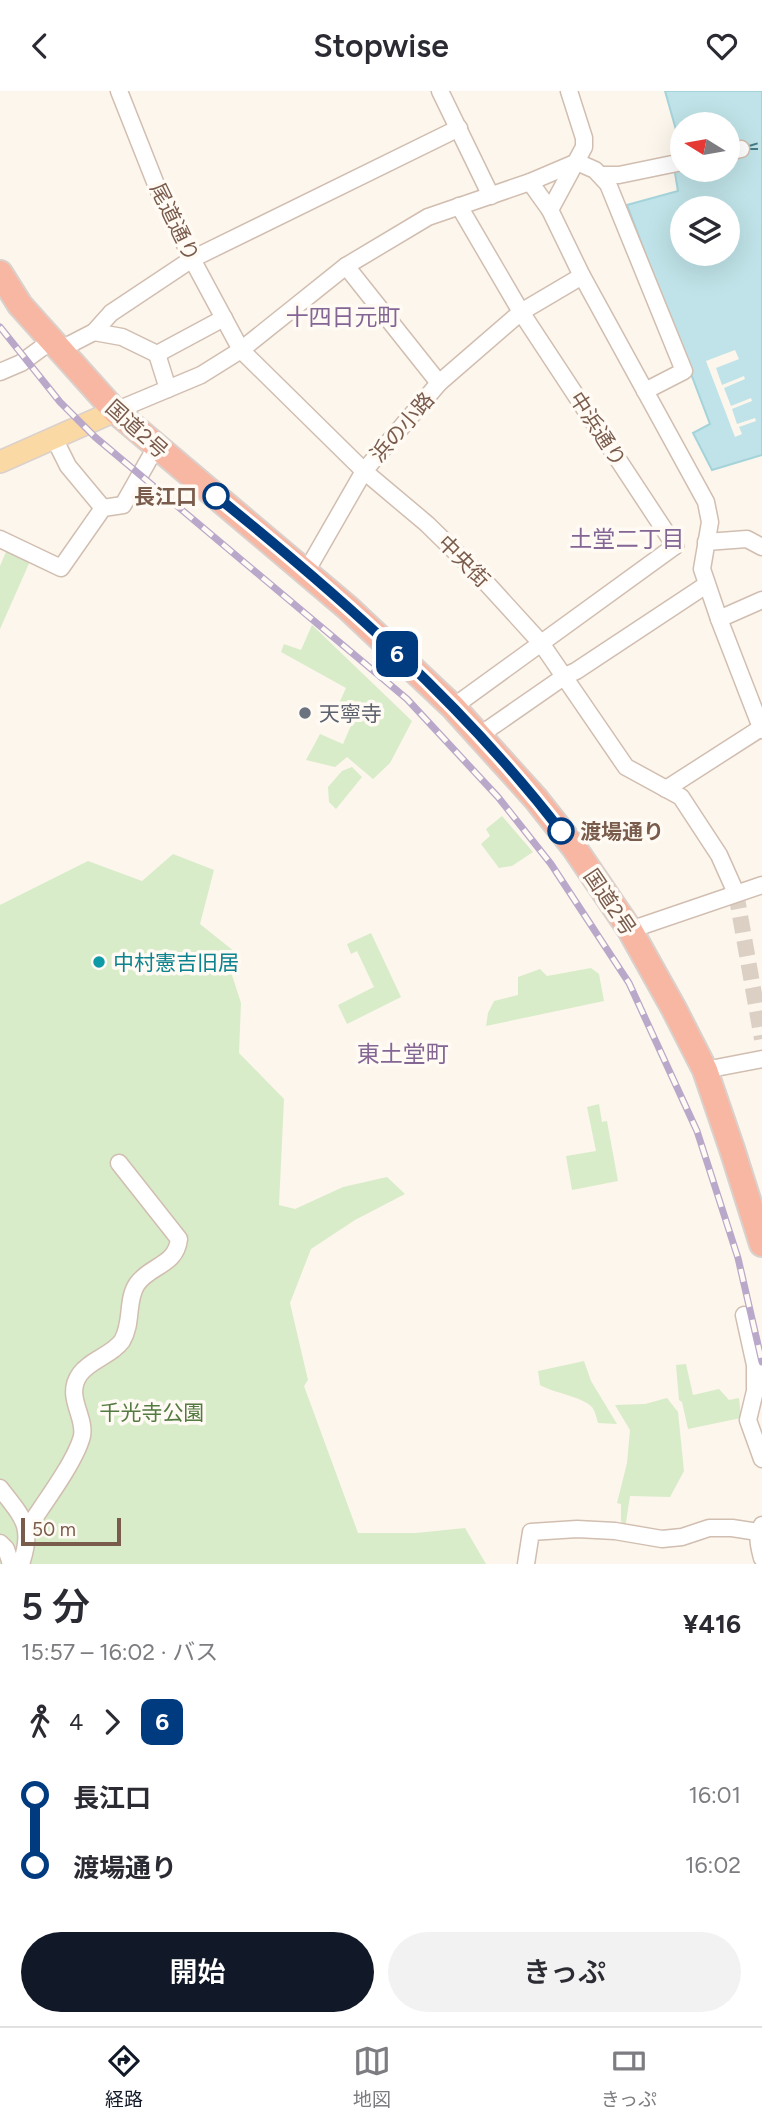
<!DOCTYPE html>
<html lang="ja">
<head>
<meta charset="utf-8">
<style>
	:root { --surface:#fff; --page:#f2f2f3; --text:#2b2b33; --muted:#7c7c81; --line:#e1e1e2; --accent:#111827 }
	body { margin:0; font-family:Figtree,"Noto Sans JP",sans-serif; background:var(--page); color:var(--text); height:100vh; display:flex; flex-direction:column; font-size:26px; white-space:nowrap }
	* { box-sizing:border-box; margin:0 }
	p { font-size:23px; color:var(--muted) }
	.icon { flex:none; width:38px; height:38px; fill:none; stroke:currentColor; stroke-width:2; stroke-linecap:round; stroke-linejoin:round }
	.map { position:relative; height:1473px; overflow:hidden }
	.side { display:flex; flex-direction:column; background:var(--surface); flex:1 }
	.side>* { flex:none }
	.badge { padding:0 14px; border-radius:10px; font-size:24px; line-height:46px }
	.needle { width:46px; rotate:281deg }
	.controls { position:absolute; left:670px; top:21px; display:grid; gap:14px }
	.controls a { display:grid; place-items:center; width:70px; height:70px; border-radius:50%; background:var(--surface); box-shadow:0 7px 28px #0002; font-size:35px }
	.scale { position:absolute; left:21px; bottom:18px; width:100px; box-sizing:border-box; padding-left:7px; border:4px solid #7a5c4d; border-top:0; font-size:19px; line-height:24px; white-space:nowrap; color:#7a5c4d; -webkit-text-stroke:5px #fffaf3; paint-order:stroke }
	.map>.badge { position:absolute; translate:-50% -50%; box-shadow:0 0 0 4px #fff }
	.legs { display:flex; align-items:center; gap:10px; height:77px; padding:0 21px; font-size:23px }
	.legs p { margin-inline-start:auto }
	.overview { display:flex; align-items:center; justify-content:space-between; height:119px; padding:0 21px }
	h1 { font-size:38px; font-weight:600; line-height:52px }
	.cta { display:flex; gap:14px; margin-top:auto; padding:14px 21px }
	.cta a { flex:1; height:80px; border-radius:42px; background:var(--accent); color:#fff; font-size:28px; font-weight:600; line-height:80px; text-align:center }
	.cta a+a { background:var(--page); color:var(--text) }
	ul { padding:0 21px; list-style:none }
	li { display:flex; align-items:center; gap:24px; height:70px; font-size:26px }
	li i { display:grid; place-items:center; width:10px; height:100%; margin:0 9px; background:currentColor }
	li i::after { content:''; width:18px; height:18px; margin:-9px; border:5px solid; border-radius:50%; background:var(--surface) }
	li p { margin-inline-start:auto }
	li:first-child i { background:linear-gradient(#0000 50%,currentColor 0) }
	li:last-child i { background:linear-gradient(currentColor 50%,#0000 0) }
	header { display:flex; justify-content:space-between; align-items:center; height:91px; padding:0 21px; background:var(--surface); font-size:32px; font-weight:600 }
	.tab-bar { display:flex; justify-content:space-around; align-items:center; height:98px; border-top:2px solid var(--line); background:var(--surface); font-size:19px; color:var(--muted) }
	.tab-bar a { display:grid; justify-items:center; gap:4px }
	.tab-bar .active { color:var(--accent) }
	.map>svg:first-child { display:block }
	.green { fill:#d8ecc9 }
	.water { fill:#bfe3e8; stroke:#a5d3da; stroke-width:2; fill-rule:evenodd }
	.pier { fill:#fdf6ec }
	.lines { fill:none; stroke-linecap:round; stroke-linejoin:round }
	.ferry { stroke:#437c86; stroke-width:2; stroke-dasharray:9 7; stroke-linecap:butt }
	.minor-tunnel { stroke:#dcd0c4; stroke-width:16; stroke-dasharray:16 8; stroke-linecap:butt }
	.minor-casing { stroke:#d1beb0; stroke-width:19 }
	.major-casing { stroke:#dad1cd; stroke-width:24 }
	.highway-casing { stroke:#dad1cd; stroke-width:28 }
	.minor { stroke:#fff; stroke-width:16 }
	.major { stroke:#fbd9a5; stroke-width:21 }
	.highway { stroke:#f7b7a3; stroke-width:24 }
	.rail-casing { stroke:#b9a8c9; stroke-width:7 }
	.rail { stroke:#fffaf3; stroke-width:4.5; stroke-dasharray:13; stroke-linecap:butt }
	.line-1-casing { stroke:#fff; stroke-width:16 }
	.line-1 { stroke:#003b80; stroke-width:10 }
	.stop-1-dot { fill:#fff; stroke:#003b80; stroke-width:3.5 }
	.worship-dot { fill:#6b7280; stroke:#fffaf3; stroke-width:2.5 }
	.culture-dot { fill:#0f9aa8; stroke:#fffaf3; stroke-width:2.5 }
	.labels { text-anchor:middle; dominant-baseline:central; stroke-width:7; stroke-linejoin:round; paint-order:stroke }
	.street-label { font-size:21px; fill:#7a5c4d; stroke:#fffaf3 }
	.stop-label { font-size:21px; font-weight:bold; fill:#7a5c4d; stroke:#fffaf3; text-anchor:end }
	.worship-label { font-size:21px; fill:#5b616d; stroke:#fffaf3; text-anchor:start }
	.culture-label { font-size:21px; fill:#0d838f; stroke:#fffaf3; text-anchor:start }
	.park-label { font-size:21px; fill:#537a41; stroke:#fffaf3 }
	.neighbourhood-label { font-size:23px; fill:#846695; stroke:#fffaf3 }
</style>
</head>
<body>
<header><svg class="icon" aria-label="back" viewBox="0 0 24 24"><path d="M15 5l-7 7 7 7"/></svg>Stopwise<svg class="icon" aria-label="heart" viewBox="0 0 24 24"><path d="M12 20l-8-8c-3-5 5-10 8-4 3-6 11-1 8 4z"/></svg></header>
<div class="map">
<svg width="762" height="1473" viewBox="0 0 762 1473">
	<rect width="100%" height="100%" fill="#fdf6ec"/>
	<g class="green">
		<polygon points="8,456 31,468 0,538 0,475"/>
		<polygon points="312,534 412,630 390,672 373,688 347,666 335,676 306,669 320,643 343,653 353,630 351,628 352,624 337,617 346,597 281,561 284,553 301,559"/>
		<polygon points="352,676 362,686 336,718 329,711 328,696 342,680"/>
		<polygon points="502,725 533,761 512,775 499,777 481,753 490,745 486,738"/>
		<polygon points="173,763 214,779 200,833 235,861 230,878 241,912 239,962 284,1008 279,1114 295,1118 343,1096 387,1086 405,1103 355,1129 311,1158 290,1212 308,1289 304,1295 358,1442 416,1442 465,1437 486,1473 0,1473 0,814 88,770 142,790"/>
		<polygon points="371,842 401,906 347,933 338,914 374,896 357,860 351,863 347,853"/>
		<polygon points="591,877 599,883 604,910 486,935 488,922 494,910 518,904 518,886 540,878 547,885"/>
		<polygon points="599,1013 602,1031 607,1030 618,1090 572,1099 566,1065 596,1060 587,1016"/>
		<path d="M584 1270 591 1290 617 1333 598 1332C597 1328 595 1320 592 1316 583 1306 554 1302 540 1294L538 1280Z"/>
		<polygon points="686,1273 693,1304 719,1298 729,1309 739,1307 741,1327 688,1338 682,1311 679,1309 676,1274"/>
		<polygon points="667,1307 678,1321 684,1380 670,1406 630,1405 625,1438 621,1430 621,1413 617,1412 627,1372 630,1339 615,1314 645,1313"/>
	</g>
	<path class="water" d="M665 0H762V364L712 379 693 342 710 333 627 114 678 100 672 64 682 60ZM682 33H728V79H682ZM682 117H728V163H682Z"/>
	<polygon class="pier" points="735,259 739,268 716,277 722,294 744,285 745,288 724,297 731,315 751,307 752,310 732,318 737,333 755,327 756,330 739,336 742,343 735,346 706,270"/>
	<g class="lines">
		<g class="ferry">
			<polyline points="749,55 762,51"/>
			<polyline points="749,58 762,58"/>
		</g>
		<polyline class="minor-tunnel" points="736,802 762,948"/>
		<defs>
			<g id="minor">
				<polyline points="119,0 157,96 192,168 241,259 364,380 427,433 480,485 541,552 626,676 681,706 719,764 736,802"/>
				<polyline points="440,0 491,105"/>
				<polyline points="569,0 584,47 584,56 550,119 581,183 706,411 710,431 702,478 719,528 762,639"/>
				<polyline points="728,61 741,58"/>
				<polyline points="600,84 619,84 682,71"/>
				<polyline points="530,91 550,119"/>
				<polyline points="459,115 521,221 675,455"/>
				<polyline points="346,175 439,292"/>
				<polyline points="94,241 122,246 157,263 224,227"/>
				<polyline points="59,259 94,241 111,222 192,168 459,37"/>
				<polyline points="157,263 168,298"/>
				<polyline points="0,281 21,272 51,250"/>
				<polyline points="115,320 201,284 241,259 346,175 428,126 530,91 577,71 595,79 608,93 684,280 645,300"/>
				<polyline points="54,347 68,375 103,417"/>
				<polyline points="0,448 61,477 103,417 123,414 156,356"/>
				<polyline points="706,451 747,448 762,456"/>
				<polyline points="306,481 364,380 439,292 521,221 582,185"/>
				<polyline points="719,528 762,509"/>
				<polyline points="453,616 675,455"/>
				<polyline points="480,644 565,585 576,580 706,494"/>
				<polyline points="666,698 761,637"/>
				<polyline points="630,839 762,794"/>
				<polyline points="705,979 762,968"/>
				<polyline points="744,1224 755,1274 755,1300 748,1329 762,1368"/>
				<path d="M0 1397C23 1427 34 1435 21 1473"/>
				<path d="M762 1434C756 1446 759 1455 762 1467"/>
				<path d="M27 1438C42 1415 76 1370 82 1345 86 1325 64 1305 80 1283 90 1269 112 1264 122 1250 133 1232 126 1209 137 1193 150 1174 176 1175 179 1148L119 1072"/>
				<polyline points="0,1452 6,1458 11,1473"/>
				<polyline points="526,1473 531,1441 577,1438 615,1440 662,1448 682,1446 709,1437 732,1437 758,1441"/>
			</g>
			<polyline id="major" points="0,371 115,320"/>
			<polyline id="highway" points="0,182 20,214 115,320 348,517 453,616 536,708 573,755 630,839 674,918 705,979 732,1058 762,1153"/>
		</defs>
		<use href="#minor" class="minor-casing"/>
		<use href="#major" class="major-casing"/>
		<use href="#highway" class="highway-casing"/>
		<use href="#minor" class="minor"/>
		<use href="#major" class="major"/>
		<use href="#highway" class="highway"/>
		<defs>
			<polyline id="rail" points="0,236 60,311 95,346 407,608 498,706 551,773 629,892 697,1040 738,1167 762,1271"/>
		</defs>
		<use href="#rail" class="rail-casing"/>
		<use href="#rail" class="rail"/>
	</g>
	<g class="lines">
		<defs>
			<path id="line-1" d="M216 405C340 505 463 613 561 740"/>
		</defs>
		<use href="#line-1" class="line-1-casing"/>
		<use href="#line-1" class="line-1"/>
	</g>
	<g class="stop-1-dot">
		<circle cx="216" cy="405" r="12"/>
		<circle cx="561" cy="740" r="12"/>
	</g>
	<circle class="worship-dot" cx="305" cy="622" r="7"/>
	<circle class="culture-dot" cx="99" cy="871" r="7"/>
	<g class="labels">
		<g class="street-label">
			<text transform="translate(175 131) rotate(64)">尾道通り</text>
			<text transform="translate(402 336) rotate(-49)">浜の小路</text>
			<text transform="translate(137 338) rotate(42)">国道2号</text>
			<text transform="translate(598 338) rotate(57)">中浜通り</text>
			<text transform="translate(464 470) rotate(45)">中央街</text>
			<text transform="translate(610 811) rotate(56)">国道2号</text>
		</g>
		<g class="stop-label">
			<text x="197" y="405">長江口</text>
			<text x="580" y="740" text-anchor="start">渡場通り</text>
		</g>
		<g class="worship-label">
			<text x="319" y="622">天寧寺</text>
		</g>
		<g class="culture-label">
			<text x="113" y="871">中村憲吉旧居</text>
		</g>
		<g class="park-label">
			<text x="152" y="1321">千光寺公園</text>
		</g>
		<g class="neighbourhood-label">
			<text x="343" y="226">十四日元町</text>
			<text x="627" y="448">土堂二丁目</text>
			<text x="403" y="963">東土堂町</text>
		</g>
	</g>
</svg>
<div class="controls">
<a><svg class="needle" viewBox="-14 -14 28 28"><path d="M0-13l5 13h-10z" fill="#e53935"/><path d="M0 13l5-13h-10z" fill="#7c7c81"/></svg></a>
<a><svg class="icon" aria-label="layers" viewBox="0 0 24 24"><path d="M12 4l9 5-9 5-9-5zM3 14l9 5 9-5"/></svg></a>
</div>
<div class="scale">50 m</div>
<b class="badge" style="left:397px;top:563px;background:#003b80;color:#fff">6</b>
</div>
<section class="side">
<div class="overview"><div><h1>5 分</h1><p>15:57 – 16:02 · バス</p></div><b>¥416</b></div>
<div class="legs"><svg class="icon" aria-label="walk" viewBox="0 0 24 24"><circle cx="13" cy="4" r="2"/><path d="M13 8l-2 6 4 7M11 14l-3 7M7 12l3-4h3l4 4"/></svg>4<svg class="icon" aria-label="forward" viewBox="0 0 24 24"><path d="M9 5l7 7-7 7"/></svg><b class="badge" style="background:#003b80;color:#fff">6</b></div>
<ul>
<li><i style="color:#003b80"></i><b>長江口</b><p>16:01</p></li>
<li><i style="color:#003b80"></i><b>渡場通り</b><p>16:02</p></li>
</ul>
<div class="cta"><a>開始</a><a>きっぷ</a></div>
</section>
<nav class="tab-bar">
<a class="active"><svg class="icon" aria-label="directions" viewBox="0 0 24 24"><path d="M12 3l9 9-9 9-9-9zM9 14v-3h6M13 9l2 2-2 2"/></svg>経路</a>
<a><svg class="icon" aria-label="map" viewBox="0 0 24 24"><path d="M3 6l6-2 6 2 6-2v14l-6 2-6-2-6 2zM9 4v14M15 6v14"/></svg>地図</a>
<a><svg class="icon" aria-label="tickets" viewBox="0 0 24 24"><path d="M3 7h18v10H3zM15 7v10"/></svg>きっぷ</a>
</nav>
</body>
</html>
